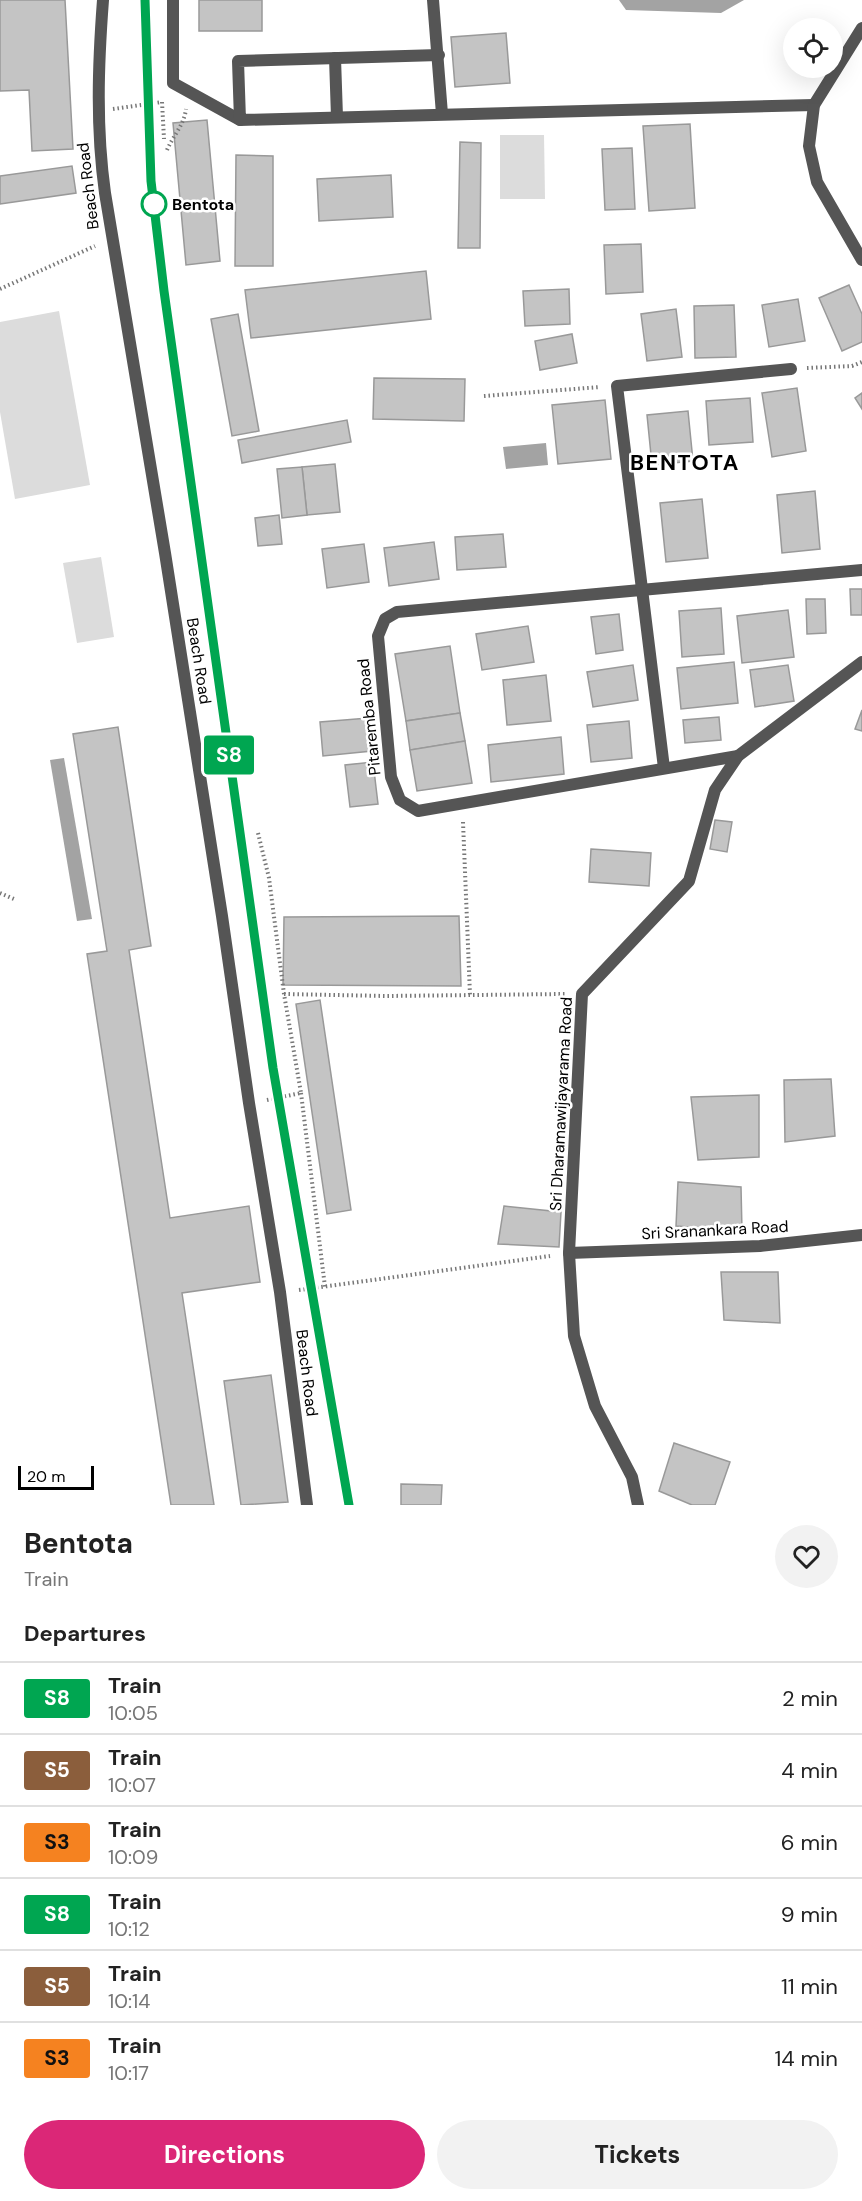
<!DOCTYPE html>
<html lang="en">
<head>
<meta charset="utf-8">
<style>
	:root { --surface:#fff; --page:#f2f2f2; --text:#222; --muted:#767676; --line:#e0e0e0; --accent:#db2777 }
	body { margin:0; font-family:"DM Sans",sans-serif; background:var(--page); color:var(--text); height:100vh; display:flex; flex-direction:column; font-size:22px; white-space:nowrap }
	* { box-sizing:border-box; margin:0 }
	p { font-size:20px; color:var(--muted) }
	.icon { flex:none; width:33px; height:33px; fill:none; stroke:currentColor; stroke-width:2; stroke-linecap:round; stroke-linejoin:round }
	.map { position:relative; height:1505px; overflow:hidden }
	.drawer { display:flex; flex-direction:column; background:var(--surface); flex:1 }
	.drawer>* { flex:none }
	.badge { padding:0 12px; border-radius:4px; font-size:21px; line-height:39px }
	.buttons { position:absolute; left:783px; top:18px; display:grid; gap:12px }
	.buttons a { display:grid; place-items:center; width:60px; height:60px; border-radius:50%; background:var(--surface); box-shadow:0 6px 24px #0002; font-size:30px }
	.scale { position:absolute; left:18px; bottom:15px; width:76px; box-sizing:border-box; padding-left:6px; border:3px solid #000; border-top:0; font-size:16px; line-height:21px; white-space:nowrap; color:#000; -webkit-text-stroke:4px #fff; paint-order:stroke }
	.map>.badge { position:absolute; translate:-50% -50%; box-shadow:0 0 0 3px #fff }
	h2 { padding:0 24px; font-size:22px; line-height:54px }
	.round { display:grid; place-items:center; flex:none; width:63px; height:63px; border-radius:32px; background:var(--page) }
	.overview { display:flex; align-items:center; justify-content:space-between; height:102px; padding:0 24px }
	h1 { font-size:28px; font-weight:700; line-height:45px }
	.cta { display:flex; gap:12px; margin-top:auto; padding:12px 24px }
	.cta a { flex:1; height:69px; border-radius:36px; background:var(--accent); color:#fff; font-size:24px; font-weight:700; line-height:69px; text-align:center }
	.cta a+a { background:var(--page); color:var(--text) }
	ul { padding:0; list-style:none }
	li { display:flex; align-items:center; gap:18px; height:72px; padding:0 24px; border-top:2px solid var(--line) }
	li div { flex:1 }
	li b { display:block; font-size:22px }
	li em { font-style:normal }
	li .badge { min-width:66px; font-weight:700; text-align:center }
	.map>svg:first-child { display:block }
	.green { fill:#dcdcdc }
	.water { fill:#a3a3a3 }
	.building { fill:#c4c4c4; stroke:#999; stroke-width:1.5 }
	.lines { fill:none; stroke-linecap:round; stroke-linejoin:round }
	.path { stroke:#777; stroke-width:4; stroke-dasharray:1.5 3; stroke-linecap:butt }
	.lane { stroke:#555; stroke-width:12 }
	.street { stroke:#555; stroke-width:12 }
	.rail { stroke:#000; stroke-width:4.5; stroke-dasharray:9 3 1.5 3; stroke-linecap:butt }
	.path-bridge { stroke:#777; stroke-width:4; stroke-dasharray:1.5 3; stroke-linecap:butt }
	.line-casing { stroke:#fff; stroke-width:14 }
	.line { stroke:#00a651; stroke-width:9 }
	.stop-dot { fill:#fff; stroke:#00a651; stroke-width:3 }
	.labels { text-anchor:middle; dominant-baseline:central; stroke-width:5; stroke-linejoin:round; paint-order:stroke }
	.street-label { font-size:16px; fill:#000; stroke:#fff }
	.stop-label { font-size:16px; font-weight:bold; fill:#000; stroke:#fff; text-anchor:start }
	.district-label { font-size:22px; font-weight:bold; letter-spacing:1.5px; fill:#000; stroke:#fff }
</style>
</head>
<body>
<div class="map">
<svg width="862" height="1505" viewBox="0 0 862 1505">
	<rect width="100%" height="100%" fill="#fff"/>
	<g class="green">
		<polygon points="500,135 544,135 545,199 500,199"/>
		<polygon points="59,311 90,485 15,499 0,412 0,322"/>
		<polygon points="101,557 114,637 77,643 63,563"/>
	</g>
	<g class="water">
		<polygon points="619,0 744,0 721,13 626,10"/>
		<polygon points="546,443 548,465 506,469 503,447"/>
		<polygon points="64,758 92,919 77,921 50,760"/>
	</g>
	<g class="building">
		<polygon points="0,0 65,0 73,149 32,151 29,90 0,91"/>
		<rect x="199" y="0" width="63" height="31"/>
		<polygon points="506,33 510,83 455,87 451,37"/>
		<polygon points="207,120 220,261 186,265 173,123"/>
		<polygon points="690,124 695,208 649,211 643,126"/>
		<polygon points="460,142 481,143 480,248 458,248"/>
		<polygon points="632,148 635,209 605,210 602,149"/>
		<polygon points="236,155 273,156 273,266 235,266"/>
		<polygon points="72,166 76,193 0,204 0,176"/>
		<polygon points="391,175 393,217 319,221 317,179"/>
		<polygon points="641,244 643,292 606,294 604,245"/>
		<polygon points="426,271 431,319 251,338 245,290"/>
		<polygon points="849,285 862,314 862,342 842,351 819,298"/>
		<polygon points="569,289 570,324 525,326 523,291"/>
		<polygon points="798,299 805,341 769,347 762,305"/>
		<polygon points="734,305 736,357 695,358 694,306"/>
		<polygon points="676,309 682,357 647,361 641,314"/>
		<polygon points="238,314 259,431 232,436 211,319"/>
		<polygon points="572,334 577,363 540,370 535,341"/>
		<polygon points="374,378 465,379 464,421 373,419"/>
		<polygon points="797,388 806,451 772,457 762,393"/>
		<polygon points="862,393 862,409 855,398"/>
		<polygon points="750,398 753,442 709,445 706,401"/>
		<polygon points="605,400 611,459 558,464 552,405"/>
		<polygon points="688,411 693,461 652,465 647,415"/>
		<polygon points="347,420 351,442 242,463 238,440"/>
		<polygon points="335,464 340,512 307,515 302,467"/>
		<polygon points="302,467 307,515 282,518 277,469"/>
		<polygon points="815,491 820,549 782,553 777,495"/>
		<polygon points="702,499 708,558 666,562 660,503"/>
		<polygon points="279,515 282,544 258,546 255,518"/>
		<polygon points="503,534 506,567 457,570 455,537"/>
		<polygon points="434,542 439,579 389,586 384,548"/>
		<polygon points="364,544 369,582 327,588 322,549"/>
		<polygon points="850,589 862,589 862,615 851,615"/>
		<polygon points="806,599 825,599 826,633 807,634"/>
		<polygon points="721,608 724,654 682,657 679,611"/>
		<polygon points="788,610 794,657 742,663 737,616"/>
		<polygon points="619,614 623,650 596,654 591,617"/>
		<polygon points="528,626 534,662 482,670 476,634"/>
		<polygon points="450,646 460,713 406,721 395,654"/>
		<polygon points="734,662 738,703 681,709 677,668"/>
		<polygon points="633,665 638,700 593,707 587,672"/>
		<polygon points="788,665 794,701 755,707 750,670"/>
		<polygon points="546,675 551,721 507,725 503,680"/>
		<polygon points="862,710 862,731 855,729"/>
		<polygon points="460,713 465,741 410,750 406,721"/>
		<polygon points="719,717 721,740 685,743 683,720"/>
		<polygon points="368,718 372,751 323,756 320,722"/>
		<polygon points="629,721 632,758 591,762 587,725"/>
		<polygon points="118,727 151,946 129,950 170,1218 249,1206 260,1282 182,1293 214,1505 171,1505 87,954 107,951 73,734"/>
		<polygon points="561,737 564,774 491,782 488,745"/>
		<polygon points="465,741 472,783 417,791 410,750"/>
		<polygon points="373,762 378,804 350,807 345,765"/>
		<polygon points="715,820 732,822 727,852 710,849"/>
		<polygon points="591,849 651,853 649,886 589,882"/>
		<polygon points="459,916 461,986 283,985 284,917"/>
		<polygon points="320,1000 351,1210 327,1214 296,1004"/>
		<polygon points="831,1079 835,1136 785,1142 784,1080"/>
		<polygon points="759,1095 759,1157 698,1160 691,1097"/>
		<polygon points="678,1182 741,1187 742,1231 676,1226"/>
		<polygon points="504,1206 561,1212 559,1247 498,1244"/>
		<polygon points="721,1272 778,1272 780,1323 724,1320"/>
		<polygon points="271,1375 288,1502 241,1505 224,1381"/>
		<polygon points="674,1443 730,1462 715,1505 692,1505 659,1491"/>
		<polygon points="401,1484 442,1485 441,1505 401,1505"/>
	</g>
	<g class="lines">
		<g class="path">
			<polyline points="162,102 164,139"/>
			<path d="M167 150C173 136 184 125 186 109"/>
			<polyline points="0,289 95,246"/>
			<polyline points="807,368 852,366 862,362"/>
			<polyline points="484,396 600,387"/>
			<polyline points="463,822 470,995"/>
			<polyline points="258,833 269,878 284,994 301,1093 267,1100"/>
			<polyline points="0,893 14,899"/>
			<polyline points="284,994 386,996 565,994"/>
			<polyline points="301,1093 325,1287"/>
			<polyline points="299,1290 550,1256"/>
		</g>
		<g class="lane">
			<polyline points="173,0 173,83 240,120"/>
			<polyline points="433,0 442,114"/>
			<polyline points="439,55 238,61 240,120 814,105"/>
			<polyline points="335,58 337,117"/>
		</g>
		<g class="street">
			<path d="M103 0C98 66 96 128 105 193L165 553 222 916 249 1103 280 1292 307 1505"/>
			<polyline points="862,28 814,105 809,146 817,182 862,260"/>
			<polyline points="738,756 418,811 400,800 391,777 378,636 385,619 397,612 862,570"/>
			<polyline points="664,768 617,386 791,369"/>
			<polyline points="569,1253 760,1246 862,1235"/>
			<polyline points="638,1505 632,1477 595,1406 574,1336 569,1253 582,994 689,881 715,790 738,756 862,662"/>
		</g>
		<polyline class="rail" points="145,0 151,181 164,291 273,1068 349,1505"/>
		<polyline class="path-bridge" points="113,109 162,102"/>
	</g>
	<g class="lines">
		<defs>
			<polyline id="line" points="145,0 151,181 164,291 273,1068 349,1505"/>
		</defs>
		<use href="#line" class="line-casing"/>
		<use href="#line" class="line"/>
	</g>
	<circle class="stop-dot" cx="154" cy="204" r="12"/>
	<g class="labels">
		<g class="street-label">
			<text transform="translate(88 186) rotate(-97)">Beach Road</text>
			<text transform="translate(199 661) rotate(81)">Beach Road</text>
			<text transform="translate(369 717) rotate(-96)">Pitaremba Road</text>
			<text transform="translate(561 1104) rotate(-87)">Sri Dharamawijayarama Road</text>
			<text transform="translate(715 1230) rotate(-3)">Sri Sranankara Road</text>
			<text transform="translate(307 1373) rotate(83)">Beach Road</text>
		</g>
		<g class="stop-label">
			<text x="172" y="204">Bentota</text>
		</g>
		<g class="district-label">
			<text x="685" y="462">BENTOTA</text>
		</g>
	</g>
</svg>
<div class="buttons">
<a><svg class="icon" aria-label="locate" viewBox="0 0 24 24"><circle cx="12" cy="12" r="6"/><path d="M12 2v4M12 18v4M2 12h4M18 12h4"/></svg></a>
</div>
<div class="scale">20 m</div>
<b class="badge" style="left:229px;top:755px;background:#00a651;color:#fff">S8</b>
</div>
<section class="drawer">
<div class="overview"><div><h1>Bentota</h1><p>Train</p></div><a class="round"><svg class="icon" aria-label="heart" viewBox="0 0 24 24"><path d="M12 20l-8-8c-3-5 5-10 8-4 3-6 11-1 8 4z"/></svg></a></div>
<h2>Departures</h2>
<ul>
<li><span class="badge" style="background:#00a651;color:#fff">S8</span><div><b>Train</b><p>10:05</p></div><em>2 min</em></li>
<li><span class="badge" style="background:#8b5e3c;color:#fff">S5</span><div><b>Train</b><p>10:07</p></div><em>4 min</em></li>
<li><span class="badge" style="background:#f58220;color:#111">S3</span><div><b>Train</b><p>10:09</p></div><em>6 min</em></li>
<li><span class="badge" style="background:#00a651;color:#fff">S8</span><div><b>Train</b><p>10:12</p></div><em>9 min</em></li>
<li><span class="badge" style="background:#8b5e3c;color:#fff">S5</span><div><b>Train</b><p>10:14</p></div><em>11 min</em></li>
<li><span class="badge" style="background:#f58220;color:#111">S3</span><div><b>Train</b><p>10:17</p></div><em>14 min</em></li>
</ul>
<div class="cta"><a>Directions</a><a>Tickets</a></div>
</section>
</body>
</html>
